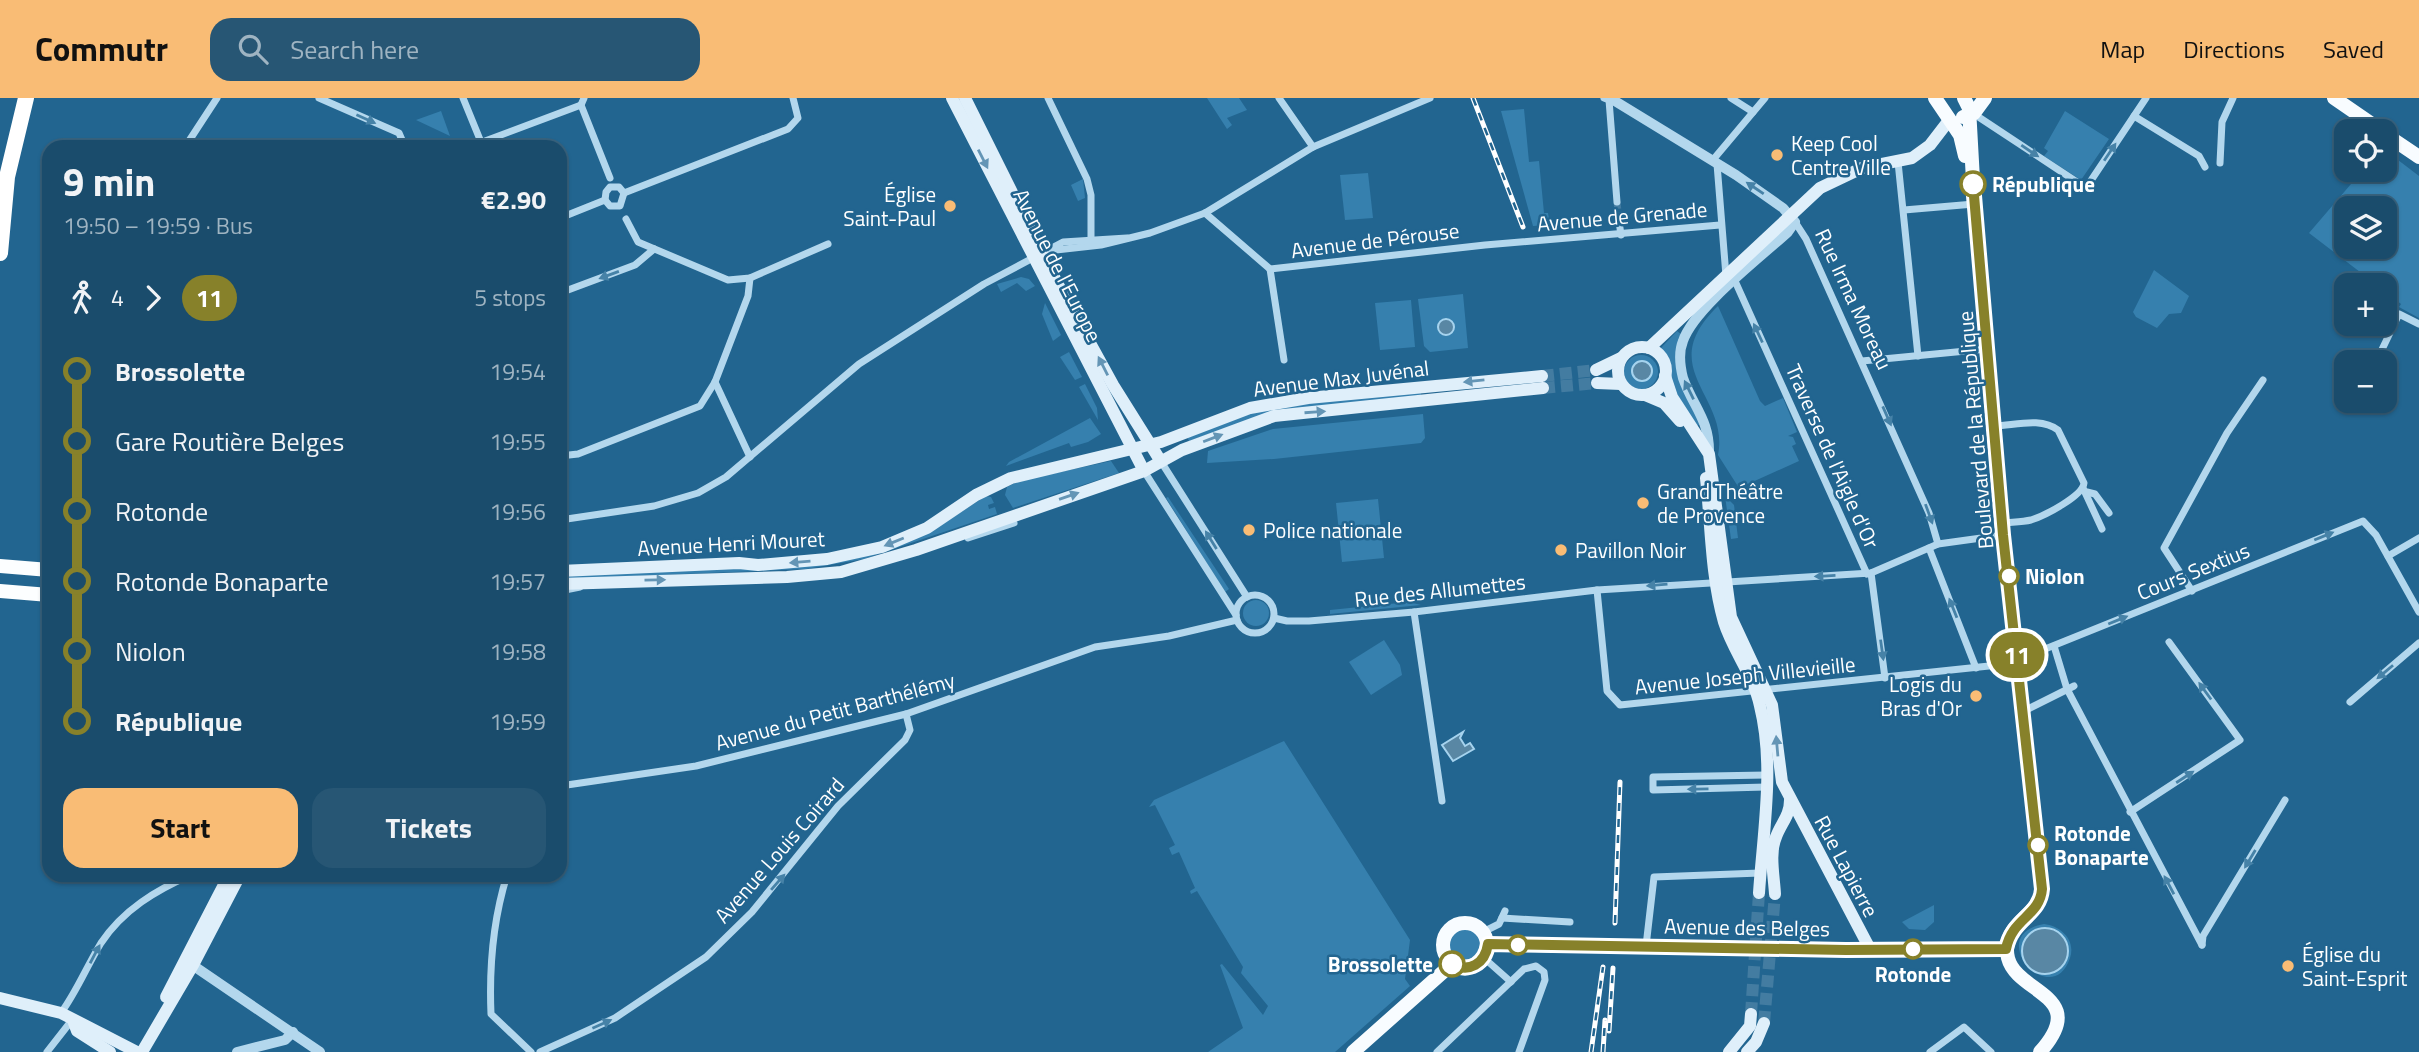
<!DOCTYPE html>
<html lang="en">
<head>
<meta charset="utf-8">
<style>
	:root { --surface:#1a4c6c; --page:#275674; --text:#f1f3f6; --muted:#9fb4c2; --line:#38637f; --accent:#f9bc75 }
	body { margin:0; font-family:"Titillium Web",sans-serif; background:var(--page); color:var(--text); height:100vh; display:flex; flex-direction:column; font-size:26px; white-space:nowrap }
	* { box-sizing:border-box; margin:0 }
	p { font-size:23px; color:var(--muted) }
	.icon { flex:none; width:38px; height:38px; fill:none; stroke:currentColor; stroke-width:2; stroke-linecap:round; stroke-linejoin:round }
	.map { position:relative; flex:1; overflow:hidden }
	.drawer { position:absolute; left:42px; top:42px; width:525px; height:742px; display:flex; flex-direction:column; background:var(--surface); border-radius:21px; box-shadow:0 2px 5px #0004,0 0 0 2px var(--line) }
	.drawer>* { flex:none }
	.badge { padding:0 14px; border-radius:23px; font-size:24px; line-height:46px }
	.fabs { position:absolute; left:2334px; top:21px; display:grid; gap:14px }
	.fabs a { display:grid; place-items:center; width:63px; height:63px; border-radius:14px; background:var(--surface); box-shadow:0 2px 5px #0004,0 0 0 2px var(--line); font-size:35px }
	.map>.badge { position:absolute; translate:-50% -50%; box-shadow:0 0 0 4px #fff }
	.legs { display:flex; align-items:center; gap:10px; height:77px; padding:0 21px; font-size:23px }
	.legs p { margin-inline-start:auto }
	.overview { display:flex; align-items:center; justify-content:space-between; height:119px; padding:0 21px }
	h1 { font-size:38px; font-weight:700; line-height:52px }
	.primary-button { display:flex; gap:14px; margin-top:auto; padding:14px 21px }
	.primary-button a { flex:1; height:80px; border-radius:21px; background:var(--accent); color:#111; font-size:28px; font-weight:700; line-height:80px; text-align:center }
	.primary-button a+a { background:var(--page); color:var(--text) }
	ul { padding:0 21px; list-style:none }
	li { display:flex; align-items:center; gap:24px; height:70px; font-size:26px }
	li i { display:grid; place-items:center; width:10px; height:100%; margin:0 9px; background:currentColor }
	li i::after { content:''; width:18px; height:18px; margin:-9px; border:5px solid; border-radius:50%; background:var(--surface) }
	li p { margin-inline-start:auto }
	li:first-child i { background:linear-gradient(#0000 50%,currentColor 0) }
	li:last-child i { background:linear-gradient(currentColor 50%,#0000 0) }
	header { display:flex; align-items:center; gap:42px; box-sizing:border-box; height:98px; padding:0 35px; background:var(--accent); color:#111 }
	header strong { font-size:33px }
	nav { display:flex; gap:38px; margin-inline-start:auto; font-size:24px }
	.search { width:490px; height:63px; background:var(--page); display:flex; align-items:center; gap:18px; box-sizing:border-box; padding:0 24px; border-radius:21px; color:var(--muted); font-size:26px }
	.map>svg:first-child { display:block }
	.green { fill:#3680ae; fill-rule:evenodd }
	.water { fill:#5987a4; stroke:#a6d3ee; stroke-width:2 }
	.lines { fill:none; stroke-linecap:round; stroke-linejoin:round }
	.minor-tunnel { stroke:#437ca1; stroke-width:7; stroke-dasharray:7 3.5; stroke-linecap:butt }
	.secondary-tunnel { stroke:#437ca1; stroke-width:12; stroke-dasharray:12 6; stroke-linecap:butt }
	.minor { stroke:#b3d7ed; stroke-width:7 }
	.tertiary { stroke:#b3d7ed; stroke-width:10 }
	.secondary { stroke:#dfeffa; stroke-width:12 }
	.primary { stroke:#f8fcff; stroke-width:14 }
	.trunk { stroke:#fcfeff; stroke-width:14 }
	.motorway { stroke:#fff; stroke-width:16 }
	.rail-casing { stroke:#fff; stroke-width:5 }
	.rail { stroke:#226590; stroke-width:2.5; stroke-dasharray:8; stroke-linecap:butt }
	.primary-bridge { stroke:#f8fcff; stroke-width:14 }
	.oneway { fill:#4682a7 }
	.oneway2 { fill:#6495b5 }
	.line-1-casing { stroke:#fff; stroke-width:16 }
	.line-1 { stroke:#87812a; stroke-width:10 }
	.poi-dot { fill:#f9bc75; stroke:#226590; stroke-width:2.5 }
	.stop-1-dot { fill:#fff; stroke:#87812a; stroke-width:3.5 }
	.labels { text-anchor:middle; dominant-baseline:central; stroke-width:5; stroke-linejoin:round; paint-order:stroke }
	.poi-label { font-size:21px; fill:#fff; stroke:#226590; text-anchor:start }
	.stop-label { font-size:21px; font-weight:bold; fill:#fff; stroke:#226590; text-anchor:start }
	.street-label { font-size:21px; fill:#fff; stroke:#226590 }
</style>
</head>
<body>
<header>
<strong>Commutr</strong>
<div class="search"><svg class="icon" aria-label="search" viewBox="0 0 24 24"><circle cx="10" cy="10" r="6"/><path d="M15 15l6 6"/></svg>Search here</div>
<nav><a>Map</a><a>Directions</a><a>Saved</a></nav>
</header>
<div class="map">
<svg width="2419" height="954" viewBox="0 0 2419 954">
	<rect width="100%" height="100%" fill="#226590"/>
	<g class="green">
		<polygon points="1207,0 1239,0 1247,12 1227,20 1232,27 1227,31"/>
		<polygon points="1524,11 1529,64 1539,63 1544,115 1548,115 1550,127 1533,128 1501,13"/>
		<polygon points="441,13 450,38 416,22"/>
		<polygon points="2065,13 2109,41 2081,82 2044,58 2048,53 2044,50"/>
		<path d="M2385 52 2419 78V220L2399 209 2401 206 2385 193V187H2377L2309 135 2363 72H2385ZM2347 110H2385V149H2347Z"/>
		<polygon points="1368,75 1373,120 1345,122 1340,77"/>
		<polygon points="1083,81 1085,100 1078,103 1071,87"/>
		<polygon points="2154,172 2189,198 2181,215 2169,216 2157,230 2136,219 2133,214"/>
		<polygon points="1021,179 1029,181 1035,188 1026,193 1017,185 1001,194 997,186"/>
		<polygon points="1463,196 1468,250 1430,254 1424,248 1418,201"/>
		<polygon points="1411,202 1415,249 1380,252 1375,205"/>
		<polygon points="1045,205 1061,237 1053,243 1042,216"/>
		<path d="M1718 208 1760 303 1765 308 1783 300 1797 334 1788 338 1793 339 1796 346 1792 348 1799 363 1739 390 1718 357C1730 297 1653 271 1718 208Z"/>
		<polygon points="1677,233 1682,237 1677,260 1702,325 1697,328 1671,290 1669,264 1660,251"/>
		<polygon points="1069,254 1082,279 1075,282 1060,259"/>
		<circle cx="1641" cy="274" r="17"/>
		<polygon points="1085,286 1097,310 1098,322 1079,289"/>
		<polygon points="1421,294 1421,299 1268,315 1189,343 1187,339 1242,318 1280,308"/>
		<polygon points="1423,316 1425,340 1421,345 1274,361 1207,365 1208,353 1273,331"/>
		<polygon points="1090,320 1101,336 1088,344 1071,349 1069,345 1006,368 1009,364"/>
		<polygon points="1111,363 1119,375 1013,410 1005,397 1007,389 1019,383"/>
		<polygon points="986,398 991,399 994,405 988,407 989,411 995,409 997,416 864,461 806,471 560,481 560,478 806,467 936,430"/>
		<polygon points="1725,398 1734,407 1738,440 1731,441"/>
		<polygon points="1168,399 1229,491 1225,494 1166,400"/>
		<polygon points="1378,401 1384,460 1342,464 1336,405"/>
		<circle cx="1256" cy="515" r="13"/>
		<polygon points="1409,504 1421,507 1330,516 1330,512"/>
		<polygon points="1384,542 1400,567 1402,577 1371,597 1349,564"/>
		<polygon points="1284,643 1410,842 1405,881 1410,888 1335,954 1208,954 1243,930 1220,867 1222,866 1263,917 1268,908 1241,875 1243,869 1197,793 1191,796 1190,793 1195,790 1179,754 1172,757 1169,750 1175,747 1155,707 1149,709 1154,702"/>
		<polygon points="1934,807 1934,824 1925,832 1909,831 1902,824"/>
		<path d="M2044 826C2061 828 2076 842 2070 860 2052 914 1982 837 2044 826ZM2046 829 2060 835 2059 872 2049 876 2029 869 2023 856 2036 831Z"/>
		<circle cx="1464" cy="846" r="17"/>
	</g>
	<g class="water">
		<circle cx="1446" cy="229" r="8"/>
		<circle cx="1642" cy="273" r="10"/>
		<polygon points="1463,634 1460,640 1465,648 1470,645 1474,651 1453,663 1442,647"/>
		<circle cx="2045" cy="853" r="23"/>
	</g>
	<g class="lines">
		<polyline class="minor-tunnel" points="1617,104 1619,123"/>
		<g class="secondary-tunnel">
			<polyline points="1542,278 1596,272"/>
			<polyline points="1543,290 1597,285"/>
			<polyline points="1751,916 1759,795"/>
			<polyline points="1764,925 1775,796"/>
		</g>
		<g class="minor">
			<polyline points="319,0 399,35 405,49"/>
			<polyline points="463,0 481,44"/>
			<polyline points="584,0 581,7 610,80"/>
			<polyline points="1048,0 1087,81 1091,97 1091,140"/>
			<polyline points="1279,0 1313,49"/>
			<polyline points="1604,0 1609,2 1617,104"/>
			<polyline points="1731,0 1753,14"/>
			<polyline points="1974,16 2086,90 2146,0"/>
			<polyline points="2134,18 2199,58 2205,69"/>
			<polyline points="185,49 217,0"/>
			<polyline points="469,49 581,7"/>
			<polyline points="1712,63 1765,0"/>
			<polyline points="1898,64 1918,258"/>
			<polyline points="2220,65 2222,24 2233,0"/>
			<polyline points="1717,66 1726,178 1735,183 1867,476"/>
			<polyline points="624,95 788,31 798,20 793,0"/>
			<polyline points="605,102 606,94 610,89 619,89 624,95"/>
			<polyline points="605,102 610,108 620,108 624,95"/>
			<polyline points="1904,112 1974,106"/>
			<polyline points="1205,115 1270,171 1485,147 1720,127"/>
			<polyline points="560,120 605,102"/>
			<polyline points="626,121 638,144 728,182 750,180 828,146"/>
			<polyline points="1619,123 1621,137"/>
			<polyline points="1795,124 1806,141 1929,415 1938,446"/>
			<polyline points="1047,153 1101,147 1150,135 1205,115 1313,49 1430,0"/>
			<polyline points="1270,171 1284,262"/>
			<polyline points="560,195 635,167 654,151"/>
			<polyline points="1862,263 1987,251"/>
			<polyline points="2376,264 2399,216 2419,226"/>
			<polyline points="715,284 750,359"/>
			<path d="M1995 328C2016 327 2041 319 2058 332L2084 385C2083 398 2044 418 2031 422 2022 424 2011 424 2003 425"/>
			<polyline points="560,358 578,356 700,308 715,284 748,198 750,180"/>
			<polyline points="1160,362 1247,499"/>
			<polyline points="1144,373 1236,517"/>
			<polyline points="2083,390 2102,431"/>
			<polyline points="2087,394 2095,396 2109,415"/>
			<polyline points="560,422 654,408 698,395 726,379 859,266 984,186 1063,144 1127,140"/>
			<polyline points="968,440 1014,425"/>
			<polyline points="1929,450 1976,570"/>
			<polyline points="2388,458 2419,440"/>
			<polyline points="1871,475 1885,580"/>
			<polyline points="1597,492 1607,593 1620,607 2008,566 2363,423 2376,437 2419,514"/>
			<polyline points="560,493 580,489"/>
			<polyline points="2192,493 2164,450 2227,335 2263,282"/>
			<circle cx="1255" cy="516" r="19"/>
			<polyline points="1414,514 1442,703"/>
			<polyline points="1274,520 1287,523 1309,523 1414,514 1597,492 1871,475 1938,446 2003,437"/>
			<polyline points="2054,548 2067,591 2202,847"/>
			<polyline points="2350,604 2419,545"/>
			<polyline points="2024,613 2074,588"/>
			<polyline points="560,688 696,668 906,616 1095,549 1169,538 1237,522"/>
			<polyline points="1766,689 1653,692 1653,679 1766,677"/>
			<polyline points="2130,714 2240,642 2169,544"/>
			<path d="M507 777C493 822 489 869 491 916L531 954"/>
			<polyline points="1502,820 1570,824"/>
			<polyline points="1483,834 1499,826 1505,813"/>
			<polyline points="2202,847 2203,838 2285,702"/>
			<polyline points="1646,848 1654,779 1760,775"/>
			<polyline points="1484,860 1511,884"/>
			<path d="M61 915C77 893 87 868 101 845 123 812 156 792 191 777"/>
			<polyline points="47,954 72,922"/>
			<polyline points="540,954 615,920 706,859 752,814 838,708 905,642 910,632 906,616"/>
			<polyline points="1437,954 1524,871 1536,868 1544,874 1545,882 1519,954"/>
			<polyline points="1930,954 1964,929 1991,954"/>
		</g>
		<g class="tertiary">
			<path d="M1610 0 1736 77 1783 110 1795 124 1788 134C1761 159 1694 210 1683 243 1678 255 1680 268 1683 280 1693 309 1710 322 1709 356"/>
			<polyline points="188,864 320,954"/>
			<polyline points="237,954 285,942 293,934"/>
		</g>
		<g class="secondary">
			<polyline points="952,0 1144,373"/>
			<polyline points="965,0 1057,185 1113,287 1160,362"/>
			<circle cx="1642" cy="273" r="24"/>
			<polyline points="1649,250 1820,90 1862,70 1912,60 1930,47 1950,21"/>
			<polyline points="1596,272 1621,260"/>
			<polyline points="1665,278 1672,299 1709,356 1731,519 1772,607 1782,684 1870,851"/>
			<polyline points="1597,285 1621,286"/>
			<polyline points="1645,297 1664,305 1680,323"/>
			<path d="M1706 380C1711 427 1711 479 1724 524 1733 553 1754 578 1760 608 1775 668 1763 734 1759 795"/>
			<polyline points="560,473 739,465 758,467 827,461 882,449 927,430 976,397 1011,380 1161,344 1250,310 1308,300 1542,278"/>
			<polyline points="560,486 787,479 841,474 916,452 1144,373 1182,352 1274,318 1543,290"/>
			<path d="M1775 796C1774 778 1769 755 1776 739 1781 725 1790 718 1790 702"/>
			<polyline points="166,899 229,777"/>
			<polyline points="0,900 61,915 137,954"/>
			<polyline points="74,925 77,933 110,954"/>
			<polyline points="142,954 193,867 240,777"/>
			<polyline points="1729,954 1750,928 1751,916"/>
			<polyline points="1747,954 1756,944 1764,925"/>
		</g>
		<g class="primary">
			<polyline points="1935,0 1960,37 1965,58"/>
			<path d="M1964 0 1969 10 1974 100 2003 437 2042 791C2039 820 2000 825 2008 860 2017 896 2091 897 2040 954"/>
			<polyline points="2334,0 2382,33"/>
			<polyline points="1963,19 1974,15 1985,0"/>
			<polyline points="2385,36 2419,59"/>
			<circle cx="1465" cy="847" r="22"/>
			<polyline points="1488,846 1580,848"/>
			<polyline points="1633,848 1846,852 2006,851"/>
			<polyline points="1353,954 1452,866"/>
		</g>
		<g class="trunk">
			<polyline points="0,468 49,472"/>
			<polyline points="0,493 49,497"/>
		</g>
		<polyline class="motorway" points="0,155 7,79 26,0"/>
		<defs>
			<g id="rail">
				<polyline points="1473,0 1523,129"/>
				<polyline points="1615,825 1620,684"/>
				<polyline points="1609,933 1613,870"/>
				<polyline points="1591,954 1603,869"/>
				<polyline points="1603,954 1605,922"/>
			</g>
		</defs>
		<use href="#rail" class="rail-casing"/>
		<use href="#rail" class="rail"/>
		<polyline class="primary-bridge" points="1580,848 1633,848"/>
	</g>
	<defs><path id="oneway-solid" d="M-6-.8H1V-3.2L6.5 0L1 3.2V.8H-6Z" transform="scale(1.75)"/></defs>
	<g class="oneway">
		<use href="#oneway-solid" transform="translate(366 21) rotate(24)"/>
		<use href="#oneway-solid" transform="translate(2030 53) rotate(34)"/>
		<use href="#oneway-solid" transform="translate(2110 54) rotate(-56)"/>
		<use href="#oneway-solid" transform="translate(1755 90) rotate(-146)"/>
		<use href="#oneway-solid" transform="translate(609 177) rotate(160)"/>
		<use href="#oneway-solid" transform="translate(1758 235) rotate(-115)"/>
		<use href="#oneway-solid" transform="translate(1689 292) rotate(-116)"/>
		<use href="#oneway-solid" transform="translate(1887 318) rotate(66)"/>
		<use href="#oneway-solid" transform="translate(1929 416) rotate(70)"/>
		<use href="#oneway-solid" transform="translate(2324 438) rotate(-22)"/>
		<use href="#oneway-solid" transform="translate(1211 442) rotate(-122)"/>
		<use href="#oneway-solid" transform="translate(1825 478) rotate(177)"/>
		<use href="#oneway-solid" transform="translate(1657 487) rotate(175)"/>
		<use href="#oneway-solid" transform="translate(1953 510) rotate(-112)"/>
		<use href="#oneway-solid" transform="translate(2118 522) rotate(-22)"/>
		<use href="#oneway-solid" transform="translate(1882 552) rotate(82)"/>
		<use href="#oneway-solid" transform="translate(2385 574) rotate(140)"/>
		<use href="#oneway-solid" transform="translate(2205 593) rotate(-126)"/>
		<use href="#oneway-solid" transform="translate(2185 679) rotate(-33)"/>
		<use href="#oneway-solid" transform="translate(1698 691) rotate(179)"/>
		<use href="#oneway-solid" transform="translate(2250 761) rotate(121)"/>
		<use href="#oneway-solid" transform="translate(778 784) rotate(-49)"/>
		<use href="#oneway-solid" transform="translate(2169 787) rotate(-118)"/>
		<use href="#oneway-solid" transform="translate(95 856) rotate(-62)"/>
		<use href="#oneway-solid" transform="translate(602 926) rotate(-24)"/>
	</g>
	<g class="oneway2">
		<use href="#oneway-solid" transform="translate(983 61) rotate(63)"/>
		<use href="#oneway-solid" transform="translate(1103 268) rotate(-117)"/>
		<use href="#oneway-solid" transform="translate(1474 283) rotate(174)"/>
		<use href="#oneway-solid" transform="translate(1315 314) rotate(-4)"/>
		<use href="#oneway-solid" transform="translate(1213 340) rotate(-21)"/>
		<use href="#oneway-solid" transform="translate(1069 398) rotate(-19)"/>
		<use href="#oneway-solid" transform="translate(894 444) rotate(158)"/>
		<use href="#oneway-solid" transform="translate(800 464) rotate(175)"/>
		<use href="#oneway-solid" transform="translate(655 482) rotate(-1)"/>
		<use href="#oneway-solid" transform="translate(1777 648) rotate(-95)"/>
	</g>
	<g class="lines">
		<defs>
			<path id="line-1" d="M1452 866C1469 875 1485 866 1488 846L1846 852 2006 851C2012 820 2040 818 2042 791L2003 437 1973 86"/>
		</defs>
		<use href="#line-1" class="line-1-casing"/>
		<use href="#line-1" class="line-1"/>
	</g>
	<g class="poi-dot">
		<circle cx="1777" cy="57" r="7"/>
		<circle cx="950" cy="108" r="7"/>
		<circle cx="1643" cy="405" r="7"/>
		<circle cx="1249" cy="432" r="7"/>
		<circle cx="1561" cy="452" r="7"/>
		<circle cx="1976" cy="598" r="7"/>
		<circle cx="2288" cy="868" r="7"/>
	</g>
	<g class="stop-1-dot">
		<circle cx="1973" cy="86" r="12"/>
		<circle cx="2009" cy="478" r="9"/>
		<circle cx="2038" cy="747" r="9"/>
		<circle cx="1518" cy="847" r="9"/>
		<circle cx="1913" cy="851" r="9"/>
		<circle cx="1452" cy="866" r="12"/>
	</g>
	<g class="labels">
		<g class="poi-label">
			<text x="1791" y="45">Keep Cool<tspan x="1791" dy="24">Centre Ville</tspan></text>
			<text x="936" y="96" text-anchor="end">Église<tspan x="936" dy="24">Saint-Paul</tspan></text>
			<text x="1657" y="393">Grand Théâtre<tspan x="1657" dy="24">de Provence</tspan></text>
			<text x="1263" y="432">Police nationale</text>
			<text x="1575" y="452">Pavillon Noir</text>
			<text x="1962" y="586" text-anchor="end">Logis du<tspan x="1962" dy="24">Bras d'Or</tspan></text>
			<text x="2302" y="856">Église du<tspan x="2302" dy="24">Saint-Esprit</tspan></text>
		</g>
		<g class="stop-label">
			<text x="1992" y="86">République</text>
			<text x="2025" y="478">Niolon</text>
			<text x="2054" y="735">Rotonde<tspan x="2054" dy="24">Bonaparte</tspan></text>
			<text x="1433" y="866" text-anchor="end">Brossolette</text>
			<text x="1913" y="876" text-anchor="middle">Rotonde</text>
		</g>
		<g class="street-label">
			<text transform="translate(1622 118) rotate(-5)">Avenue de Grenade</text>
			<text transform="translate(1375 142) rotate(-7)">Avenue de Pérouse</text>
			<text transform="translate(1058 167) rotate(63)">Avenue de l'Europe</text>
			<text transform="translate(1854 201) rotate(65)">Rue Irma Moreau</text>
			<text transform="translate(1341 280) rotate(-7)">Avenue Max Juvénal</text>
			<text transform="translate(1975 332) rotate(-95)">Boulevard de la République</text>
			<text transform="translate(1833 358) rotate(66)">Traverse de l'Aigle d'Or</text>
			<text transform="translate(731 445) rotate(-3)">Avenue Henri Mouret</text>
			<text transform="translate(2193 473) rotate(-22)">Cours Sextius</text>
			<text transform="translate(1440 492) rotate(-6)">Rue des Allumettes</text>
			<text transform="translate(1745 577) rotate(-6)">Avenue Joseph Villevieille</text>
			<text transform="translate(835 613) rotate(-15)">Avenue du Petit Barthélémy</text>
			<text transform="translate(779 752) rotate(-49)">Avenue Louis Coirard</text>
			<text transform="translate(1847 768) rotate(62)">Rue Lapierre</text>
			<text transform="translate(1747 829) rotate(1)">Avenue des Belges</text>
		</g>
	</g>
</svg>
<div class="fabs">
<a><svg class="icon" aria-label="locate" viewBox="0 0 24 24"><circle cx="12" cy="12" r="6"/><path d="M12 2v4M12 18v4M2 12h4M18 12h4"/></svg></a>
<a><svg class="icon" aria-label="layers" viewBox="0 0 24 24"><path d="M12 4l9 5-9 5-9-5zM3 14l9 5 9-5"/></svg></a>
<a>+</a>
<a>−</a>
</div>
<b class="badge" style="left:2017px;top:557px;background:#87812a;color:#fff">11</b>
<section class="drawer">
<div class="overview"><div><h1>9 min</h1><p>19:50 – 19:59 · Bus</p></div><b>€2.90</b></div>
<div class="legs"><svg class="icon" aria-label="walk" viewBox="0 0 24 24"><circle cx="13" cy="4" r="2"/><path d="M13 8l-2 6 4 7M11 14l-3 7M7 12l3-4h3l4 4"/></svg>4<svg class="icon" aria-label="forward" viewBox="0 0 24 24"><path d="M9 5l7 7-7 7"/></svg><b class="badge" style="background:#87812a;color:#fff">11</b><p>5 stops</p></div>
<ul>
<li><i style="color:#87812a"></i><b>Brossolette</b><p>19:54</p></li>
<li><i style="color:#87812a"></i><span>Gare Routière Belges</span><p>19:55</p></li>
<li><i style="color:#87812a"></i><span>Rotonde</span><p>19:56</p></li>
<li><i style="color:#87812a"></i><span>Rotonde Bonaparte</span><p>19:57</p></li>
<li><i style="color:#87812a"></i><span>Niolon</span><p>19:58</p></li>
<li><i style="color:#87812a"></i><b>République</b><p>19:59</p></li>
</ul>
<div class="primary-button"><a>Start</a><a>Tickets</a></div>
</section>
</div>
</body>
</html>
